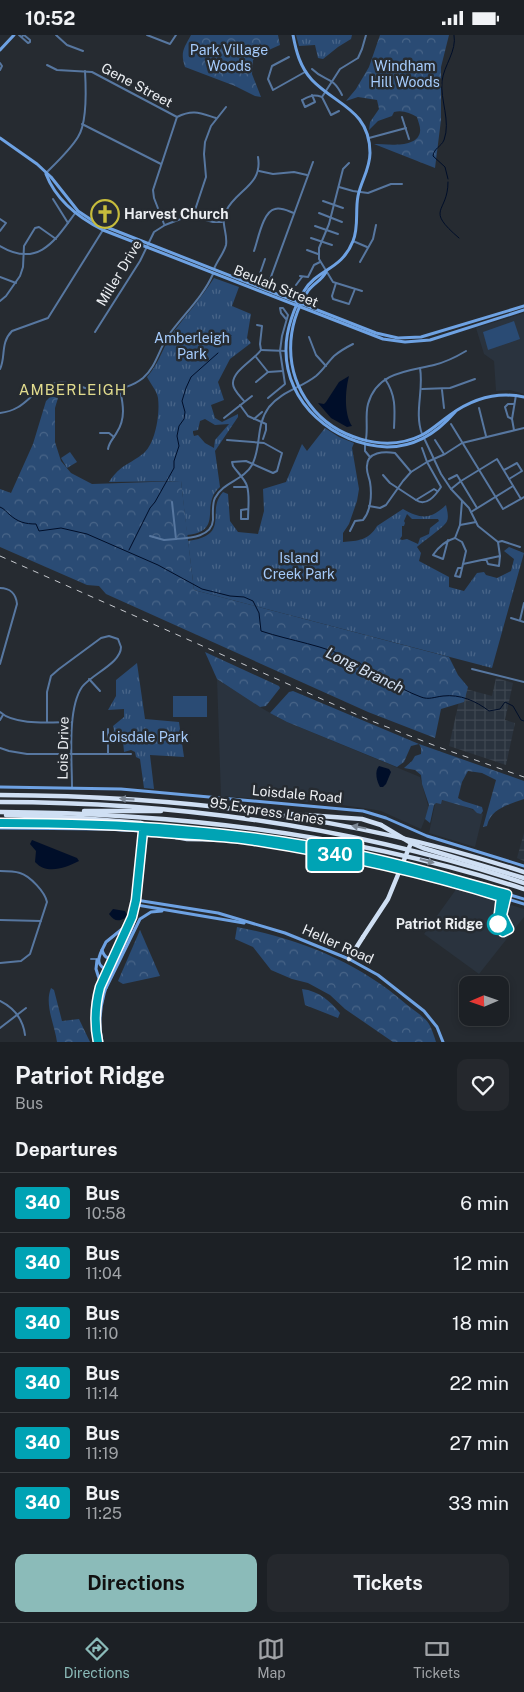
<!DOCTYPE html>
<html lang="en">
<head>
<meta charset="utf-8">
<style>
	:root { --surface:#1c2025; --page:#25282d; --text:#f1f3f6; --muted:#a0a3a7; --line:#3a3e42; --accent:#8bbbb9 }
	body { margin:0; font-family:"Public Sans",sans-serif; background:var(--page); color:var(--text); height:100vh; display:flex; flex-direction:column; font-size:19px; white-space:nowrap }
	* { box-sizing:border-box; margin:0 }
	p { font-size:16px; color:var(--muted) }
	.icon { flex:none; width:28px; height:28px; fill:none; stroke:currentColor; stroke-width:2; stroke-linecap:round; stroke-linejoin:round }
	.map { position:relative; height:1007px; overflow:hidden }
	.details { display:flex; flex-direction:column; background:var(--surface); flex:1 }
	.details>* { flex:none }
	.badge { padding:0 10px; border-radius:4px; font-size:18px; line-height:32px }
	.needle { width:32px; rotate:268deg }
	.buttons { position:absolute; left:459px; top:941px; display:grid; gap:10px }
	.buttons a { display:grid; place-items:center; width:50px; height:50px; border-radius:10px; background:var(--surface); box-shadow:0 2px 8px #0003,0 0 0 1px var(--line); font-size:25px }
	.map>.badge { position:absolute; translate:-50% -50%; box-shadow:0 0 0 2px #fff }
	h2 { padding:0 15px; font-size:19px; line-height:45px }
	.round { display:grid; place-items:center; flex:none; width:52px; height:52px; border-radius:10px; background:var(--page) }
	.summary { display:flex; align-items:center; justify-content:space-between; height:85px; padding:0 15px }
	h1 { font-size:24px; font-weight:700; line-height:38px }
	.action { display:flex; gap:10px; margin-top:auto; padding:10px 15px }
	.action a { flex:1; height:58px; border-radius:10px; background:var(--accent); color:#111; font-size:20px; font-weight:700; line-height:58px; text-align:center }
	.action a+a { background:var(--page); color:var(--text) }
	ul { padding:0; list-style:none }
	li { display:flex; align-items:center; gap:15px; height:60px; padding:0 15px; border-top:1px solid var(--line) }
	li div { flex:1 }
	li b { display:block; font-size:19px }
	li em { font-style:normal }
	li .badge { min-width:55px; font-weight:700; text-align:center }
	.status { display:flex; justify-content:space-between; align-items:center; height:35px; padding:0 25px; background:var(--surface); direction:ltr }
	.status svg { height:14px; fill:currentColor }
	.menu { display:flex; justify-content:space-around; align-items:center; height:70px; border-top:1px solid var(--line); background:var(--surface); font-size:14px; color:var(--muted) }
	.menu a { display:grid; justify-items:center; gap:2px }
	.menu .selected { color:var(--accent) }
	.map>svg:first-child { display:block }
	.built { fill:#2a333e }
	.industrial { fill:url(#industrial-grid) }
	.grass { fill:url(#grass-tufts); fill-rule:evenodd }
	.forest { fill:url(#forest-crowns) }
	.pitch { fill:#2a4b74 }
	.water { fill:#000e29 }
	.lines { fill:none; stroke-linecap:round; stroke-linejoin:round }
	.stream { stroke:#000e29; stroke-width:1 }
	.street { stroke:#5777a0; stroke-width:2 }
	.secondary { stroke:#6ea2e3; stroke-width:3 }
	.highway { stroke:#cfdff3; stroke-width:4.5 }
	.rail { stroke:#c5c8cd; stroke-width:1; stroke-dasharray:6 6; stroke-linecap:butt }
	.highway-bridge { stroke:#cfdff3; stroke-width:4.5 }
	.oneway { fill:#7a8592 }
	.line-casing { stroke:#fff; stroke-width:11 }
	.line { stroke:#00a3b4; stroke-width:8 }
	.stop-dot { fill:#fff; stroke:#00a3b4; stroke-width:2.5 }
	.labels { text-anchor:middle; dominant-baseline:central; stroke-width:5; stroke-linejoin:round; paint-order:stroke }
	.park-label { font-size:14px; fill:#a5cbfc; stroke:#262b31 }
	.street-label { font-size:14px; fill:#ebeef2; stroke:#262b31 }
	.poi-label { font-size:14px; font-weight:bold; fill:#ebeef2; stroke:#262b31; text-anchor:start }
	.stop-label { font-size:14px; font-weight:bold; fill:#ebeef2; stroke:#262b31; text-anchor:end }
	.neighbourhood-label { font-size:15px; letter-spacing:1px; fill:#e2dc8e; stroke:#262b31 }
	.water-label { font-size:15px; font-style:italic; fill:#d3e0f1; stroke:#262b31 }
</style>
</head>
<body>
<div class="status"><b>10:52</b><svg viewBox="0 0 49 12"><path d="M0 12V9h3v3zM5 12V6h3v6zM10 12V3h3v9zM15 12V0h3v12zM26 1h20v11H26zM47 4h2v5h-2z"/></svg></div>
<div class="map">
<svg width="524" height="1007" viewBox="0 0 524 1007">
	<defs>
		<pattern id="industrial-grid" width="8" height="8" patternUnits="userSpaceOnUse" patternTransform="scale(1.25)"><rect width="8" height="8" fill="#2a333e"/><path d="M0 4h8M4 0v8" fill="none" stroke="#3f4751"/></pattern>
		<pattern id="grass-tufts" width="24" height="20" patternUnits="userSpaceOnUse" patternTransform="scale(1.25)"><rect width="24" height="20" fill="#2a4b74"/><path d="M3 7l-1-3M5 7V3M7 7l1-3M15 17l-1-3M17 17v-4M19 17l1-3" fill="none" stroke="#496588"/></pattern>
		<pattern id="forest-crowns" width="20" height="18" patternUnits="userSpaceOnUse" patternTransform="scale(1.25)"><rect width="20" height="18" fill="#2a4b74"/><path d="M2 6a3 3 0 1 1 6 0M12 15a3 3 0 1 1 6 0" fill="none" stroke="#496588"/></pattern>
	</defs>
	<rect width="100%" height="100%" fill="#262b31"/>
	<g class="built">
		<polygon points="524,278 524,359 510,355 496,356 494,326 484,319 476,293"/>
		<polygon points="217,644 265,675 287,687 420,742 429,774 421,794 381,776 370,774 335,769 221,761"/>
		<polygon points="436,764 456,768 483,779 475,812 429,798"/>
		<polygon points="457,853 524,874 524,882 479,939 424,899"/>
	</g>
	<g class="industrial">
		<polygon points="496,643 513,648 505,685 515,688 506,730 449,711 462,653 492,661"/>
		<polygon points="524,798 524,826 517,823"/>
	</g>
	<g class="grass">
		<polygon points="296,0 352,0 351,4 338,12 323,24 318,23 315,10 299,11"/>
		<path d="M214 243 239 252 232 271 251 279 247 303 251 308 230 324 218 347 224 365 211 370 215 383 222 387 238 379V382L215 416 220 452C199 470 225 496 187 500L181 446 109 447C121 429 129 430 144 418 156 407 160 378 158 363 157 356 150 348 147 342 158 330 162 315 170 302 184 282 201 264 214 243ZM205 384 215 390 229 389 215 405 214 413 205 408 198 400 194 401 193 398V396L198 395 200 386Z"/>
		<path d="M325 393 339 402 354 408 352 413 359 454 357 466 349 489 343 498V507C358 506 369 505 377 491L403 474C421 484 430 485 446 470 447 475 449 482 447 486 446 491 422 507 417 512L421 518 419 526 449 542V552L464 556 477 538 484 537 486 540 497 543 511 536 514 524 504 516 509 512 524 518 492 633 194 555 188 506C232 500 205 476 223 457L228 459 230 486 238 497 258 499 264 476 263 454 286 447 302 409 307 416ZM407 479 412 484H438L439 486 430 493 429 499 420 503 418 509 407 504 402 505 400 504 402 501V491H404L405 488 404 486Z"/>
		<polygon points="70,417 77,427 67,433 61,423"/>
		<polygon points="137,628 145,684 179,687 184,722 150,720 154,754 144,753 140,724 136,722 135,717 131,715 124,717 123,706 111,706 114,695 113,691 124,682 124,674 108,675 116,661 116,645"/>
	</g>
	<g class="forest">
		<path d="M191 0H278L280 10 262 18 253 25 252 39 261 62 255 61 235 51 185 32C180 17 184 13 191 0Z"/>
		<path d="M380 0H449L441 32V85L435 133 374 109C386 109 417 114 420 97 421 93 418 86 417 82 410 78 403 75 394 77L392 81 378 86 369 95 370 87 379 74 377 65 358 62 346 66 356 54 369 32Z"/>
		<polygon points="51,361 58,363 55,373 55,407 61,426 71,438 92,449 181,446 194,555 449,622 458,640 468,652 464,667 441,674 435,703 368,677 106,559 99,551 87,550 0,512 0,454 11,458 33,409 46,366"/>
		<polygon points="205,617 279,651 280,653 266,671 260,672 217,644"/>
		<path d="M293 656 419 709 524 746V764C508 770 491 773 487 791L483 792 496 745 482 738 468 736 462 747 458 763 463 766 482 772 483 776 481 779 477 778 473 774 442 765 441 769 436 768 434 770 430 788 425 784 429 770 422 749 421 740 415 735 404 733 412 726 415 721 421 719V713L419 709 411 711 404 727 397 732 287 687 270 678 289 657Z"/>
		<path d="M237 892C299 904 358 927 406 969 413 975 424 981 429 989 432 994 434 1001 436 1007H393L345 974 330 960 308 948 292 944 271 935 253 912 235 904Z"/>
		<polygon points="140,895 160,941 123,949 118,946"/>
		<path d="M51 953 54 955 62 986 79 984 90 1007H57C55 991 44 969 51 953Z"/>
		<path d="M302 954C319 956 330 966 340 978L338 983 305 970Z"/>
	</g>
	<g class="pitch">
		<polygon points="514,286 520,304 488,315 483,297"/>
		<rect x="173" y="661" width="34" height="21"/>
	</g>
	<g class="water">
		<path d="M349 341C345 356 344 379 352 391L347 392 331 383 318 368 324 369 326 367 339 347Z"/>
		<path d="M379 731 389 734 391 737 386 749 383 752H380C377 747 374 736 379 731Z"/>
		<path d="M32 805 77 823 79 826C65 833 47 840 35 827L36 816 30 809Z"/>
		<path d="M113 874 125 876 127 880 125 883C118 887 114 886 109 879Z"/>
	</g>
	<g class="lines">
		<g class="stream">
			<path d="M448 144 445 132 433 121C434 113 441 112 444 105 451 86 440 65 442 46 444 30 457 16 454 0"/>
			<path d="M448 147C448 179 424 173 459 203"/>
			<polyline points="228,304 231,301"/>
			<path d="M0 472C5 474 6 477 10 480 18 487 25 489 36 489L39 496 61 493 87 499 158 530 202 554 230 561 244 562 253 566 259 578 261 596C291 606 324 610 353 625 376 636 396 653 421 662 429 665 434 662 443 661 460 659 476 666 489 676L500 674 505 667 513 671 521 685 524 686"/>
			<polyline points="129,515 150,473 155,467 174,433 174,426 179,411 177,401 179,391 184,384 185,377 182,366 186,353 191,342 218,318"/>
		</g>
		<g class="street">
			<polyline points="19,0 28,8 30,7 30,5 24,0 21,2"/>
			<polyline points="56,0 67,10 83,16"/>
			<polyline points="147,0 170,9 176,0"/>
			<polyline points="289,22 272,31 268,44 273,55 305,37"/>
			<polyline points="0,28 2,31 0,35"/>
			<polyline points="47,30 57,35 92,37 177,82"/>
			<path d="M312 34C325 47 332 40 342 60"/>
			<path d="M312 60 315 67 305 72 302 65C310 61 313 59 322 62"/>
			<polyline points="339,76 331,80 322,62 340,34 358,23 362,14 366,0"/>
			<path d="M177 82C193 74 200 78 216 83"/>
			<polyline points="402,82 409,104"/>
			<polyline points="82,89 161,129"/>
			<polyline points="369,103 406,93"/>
			<polyline points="349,128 343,134 329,189 319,213 319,224 333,247 362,256"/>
			<polyline points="259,136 273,139 294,137 307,140"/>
			<path d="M46 138C57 127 70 115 78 102 87 88 86 53 85 36"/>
			<polyline points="339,152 353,156 368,158 391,149 402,149"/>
			<polyline points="53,164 68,188"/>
			<polyline points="323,166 343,173"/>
			<polyline points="319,178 342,187"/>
			<polyline points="190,181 213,187 222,187"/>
			<polyline points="0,184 6,188 0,196"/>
			<polyline points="164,189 154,163 153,155 177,82"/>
			<polyline points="315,191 338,199"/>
			<polyline points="311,203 332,210"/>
			<polyline points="353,206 367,212"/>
			<path d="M0 211C39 234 56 204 76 177"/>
			<polyline points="307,215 318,219"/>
			<path d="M254 216C258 205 263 176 275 174 281 172 288 176 294 178"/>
			<polyline points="360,227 373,204 376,190"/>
			<path d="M214 234C217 226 224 218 226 210 228 198 220 188 226 176 236 155 263 150 258 122"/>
			<polyline points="300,241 308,242 314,230 320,227"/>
			<polyline points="0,242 16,248"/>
			<polyline points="336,248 332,261 333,264 349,269 355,254"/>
			<polyline points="256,250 265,224"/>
			<polyline points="296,250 302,242"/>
			<polyline points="263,254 268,250 313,127"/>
			<polyline points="0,266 6,261 20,241 23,232 24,211 35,193 39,192 56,204"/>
			<polyline points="95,297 140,226 154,197 165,190 191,180 195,175 206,142 204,119 205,107 211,91 226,72"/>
			<polyline points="309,302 316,320 326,331"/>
			<polyline points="261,315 286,316"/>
			<polyline points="256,322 268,337 283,336"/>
			<path d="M420 333C424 355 414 377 422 399"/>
			<path d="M0 334C6 322 0 308 12 296L48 283 103 195"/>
			<path d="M385 344C396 360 395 374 394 393"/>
			<polyline points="256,347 268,337"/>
			<polyline points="422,354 450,353 475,344"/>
			<polyline points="442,355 444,373"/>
			<polyline points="268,363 285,349 280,316 282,301 288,280 283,273 280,273 281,278 286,284"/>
			<path d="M244 366C241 362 233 355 233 349 232 336 254 325 261 315L260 309 262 291 257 290"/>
			<polyline points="514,369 508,369 505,372 508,382 512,384 514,395"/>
			<polyline points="240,370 248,381 266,389 266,395 263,404"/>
			<polyline points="479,373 486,401"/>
			<path d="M0 378C27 375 30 355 52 349 71 343 85 357 104 356 118 355 132 352 143 343 156 332 159 314 168 301 183 280 203 262 213 239"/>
			<polyline points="224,383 252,361"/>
			<polyline points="254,384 262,377"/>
			<polyline points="512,384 516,360"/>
			<polyline points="451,389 503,474 524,462"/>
			<polyline points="100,398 109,398 114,402"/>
			<polyline points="424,403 441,439 451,454 469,473 478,491 498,507 502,506 520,512"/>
			<path d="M366 404C368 392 365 380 368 369 377 337 408 336 434 330 446 327 456 322 466 316"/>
			<path d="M227 405 264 408 282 418 277 436 273 438 246 426 232 427 233 431C237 437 245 444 247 451 250 461 248 474 248 484H241V475L248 474"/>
			<polyline points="435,405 444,419"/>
			<polyline points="365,409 365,416 370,422"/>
			<path d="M108 414C109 407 114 403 117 397 126 383 123 369 120 354"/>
			<polyline points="504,435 517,428 522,436 509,444"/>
			<polyline points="383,440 390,448 416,465 434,454 437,456"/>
			<polyline points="449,444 457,440 477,473"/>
			<polyline points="234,452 247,452"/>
			<polyline points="451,454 461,446 497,424 521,464"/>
			<path d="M416 465C426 472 435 461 441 452L427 427 422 413"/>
			<path d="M172 467 176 504C189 503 212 502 213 485 213 478 212 469 215 463 223 447 244 445 252 430 262 411 255 391 269 372 282 356 301 353 316 341 323 335 328 327 334 321 340 316 347 312 353 309"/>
			<polyline points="369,471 380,473 386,470 403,446 411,437 427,427 445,419 462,408 524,393"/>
			<polyline points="471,477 513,451"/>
			<polyline points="460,490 462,466"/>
			<path d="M350 496 355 486 363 485C371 476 372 459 370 447 369 442 366 436 367 431 367 417 384 416 395 418L411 437"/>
			<polyline points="150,501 164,505 176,504"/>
			<polyline points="455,503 462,507 466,516 460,542 455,541 458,533 461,533"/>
			<polyline points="455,503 460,490 476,487"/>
			<path d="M448 505 443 524 433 520C439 511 445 506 455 503"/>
			<polyline points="498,507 500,521"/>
			<polyline points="463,529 500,521 499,531 488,529 486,524"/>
			<path d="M0 553C10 553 16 559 17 569L0 629"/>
			<polyline points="511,583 524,587"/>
			<polyline points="520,585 524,568"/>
			<polyline points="472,634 524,647"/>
			<polyline points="89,644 100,656"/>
			<path d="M0 677C15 691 52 687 72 687"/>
			<polyline points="0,685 3,680"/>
			<path d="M47 687V657L51 641 59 634 101 603 109 601 118 604 121 612C121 628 92 639 82 652 67 674 72 725 72 752"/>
			<polyline points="0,713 9,716 27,719 131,719"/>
			<polyline points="108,719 108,694"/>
			<path d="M0 836C7 836 14 836 20 838 30 841 45 857 47 867L30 919 21 926 0 928"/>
			<polyline points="0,885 41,886"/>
			<polyline points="91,924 98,924"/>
			<path d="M0 966C14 973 23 984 25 1000"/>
			<polyline points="0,993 26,973"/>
		</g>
		<g class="secondary">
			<path d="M293 0C296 16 300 32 312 45 336 70 370 75 370 118 370 134 361 146 358 161 355 176 359 192 353 206 342 235 317 234 304 256 294 272 286 295 286 314 285 368 334 410 387 412 415 412 437 398 455 377"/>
			<polyline points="0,15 14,0"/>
			<polyline points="0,103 37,129 51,142 78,176 96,188 376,298 398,303 421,302 524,271"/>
			<path d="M46 139C56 165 79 183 103 195L383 304 405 307 430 305 524 275"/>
			<path d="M326 237C322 245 313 249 308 256 285 292 284 336 310 370 334 402 384 419 422 400 432 395 440 387 450 380 472 364 496 356 524 362"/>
			<polyline points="0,752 121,754 363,776 386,783 427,801 524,831"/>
			<polyline points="0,788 104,789 146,792"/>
			<path d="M155 792C223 798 291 805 359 820 414 832 469 848 524 864"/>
			<polyline points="0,793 105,794 159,797"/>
			<polyline points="168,797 232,803"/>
			<polyline points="250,805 374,828 441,844 524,869"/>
			<polyline points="136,865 218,878 285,898 349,924 378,940 424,976 437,992 443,1007"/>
			<polyline points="137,870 244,888"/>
			<path d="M102 915C97 925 97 931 108 935"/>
			<path d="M119 921C110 924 105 925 102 915L106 907 127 890"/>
			<polyline points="97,925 96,934 101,950"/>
			<polyline points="106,953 140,884 151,877 162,876"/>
			<path d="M98 1007C90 969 106 937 121 904 125 896 130 889 132 880 140 851 141 820 143 791"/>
			<path d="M102 1007C94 971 110 940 125 908 128 901 132 894 134 887 143 857 142 825 147 795"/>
		</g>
		<g class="highway">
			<path d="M0 760C179 761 353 781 524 837"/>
			<path d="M0 767C178 767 354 792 524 848"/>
			<polyline points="84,776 161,776"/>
			<path d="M0 777C177 778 355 799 524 854"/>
			<polyline points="291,779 362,784 381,790"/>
			<polyline points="6,780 80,783 141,788"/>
			<polyline points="176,802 187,804 250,805"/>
			<polyline points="411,808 423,813 524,843"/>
			<polyline points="349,924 363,902"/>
		</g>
		<polyline class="rail" points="0,521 369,685 441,713 524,742"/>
		<g class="highway-bridge">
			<polyline points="141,788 176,802"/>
			<polyline points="363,902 388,864 411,808 381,790"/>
		</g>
	</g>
	<defs><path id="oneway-solid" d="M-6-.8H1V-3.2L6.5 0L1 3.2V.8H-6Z" transform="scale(1.25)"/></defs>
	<g class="oneway">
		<use href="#oneway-solid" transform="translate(127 764) rotate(-176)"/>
		<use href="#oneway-solid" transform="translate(359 792) rotate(-169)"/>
		<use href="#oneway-solid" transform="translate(427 826) rotate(15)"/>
	</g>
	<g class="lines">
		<defs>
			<path id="line" d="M0 788C120 788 239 795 357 820 408 830 457 846 507 859L502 880 509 894 503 897 498 887 501 862C418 836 334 818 249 805 214 800 178 800 143 796L136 865 132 882 100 952C95 971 94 988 98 1007"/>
		</defs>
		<use href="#line" class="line-casing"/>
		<use href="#line" class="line"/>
	</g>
	<defs>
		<symbol id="church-ring" viewBox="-11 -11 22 22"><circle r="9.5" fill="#262b31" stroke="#c6bc3c" stroke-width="1.5"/><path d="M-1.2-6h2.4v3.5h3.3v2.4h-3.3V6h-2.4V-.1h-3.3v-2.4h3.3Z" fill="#c6bc3c"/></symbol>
	</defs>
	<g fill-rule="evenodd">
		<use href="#church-ring" x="89" y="163" width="32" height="32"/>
	</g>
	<circle class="stop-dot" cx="498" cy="889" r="10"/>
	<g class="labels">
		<g class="park-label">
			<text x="229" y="15">Park Village<tspan x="229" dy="16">Woods</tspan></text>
			<text x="405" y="31">Windham<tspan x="405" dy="16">Hill Woods</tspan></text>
			<text x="192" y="303">Amberleigh<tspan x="192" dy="16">Park</tspan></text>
			<text x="299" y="523">Island<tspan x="299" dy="16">Creek Park</tspan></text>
			<text x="145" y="702">Loisdale Park</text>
		</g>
		<g class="street-label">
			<text transform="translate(137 50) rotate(28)">Gene Street</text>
			<text transform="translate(119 238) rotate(-59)">Miller Drive</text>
			<text transform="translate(276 251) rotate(22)">Beulah Street</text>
			<text transform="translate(63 713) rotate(-89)">Lois Drive</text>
			<text transform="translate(297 759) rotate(5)">Loisdale Road</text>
			<text transform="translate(267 776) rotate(9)">95 Express Lanes</text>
			<text transform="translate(338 909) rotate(24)">Heller Road</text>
		</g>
		<g class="poi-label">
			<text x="124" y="179">Harvest Church</text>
		</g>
		<g class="stop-label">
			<text x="483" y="889">Patriot Ridge</text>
		</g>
		<g class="neighbourhood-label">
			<text x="73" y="354">AMBERLEIGH</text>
		</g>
		<g class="water-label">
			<text transform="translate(365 635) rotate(26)">Long Branch</text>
		</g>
	</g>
</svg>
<div class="buttons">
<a><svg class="needle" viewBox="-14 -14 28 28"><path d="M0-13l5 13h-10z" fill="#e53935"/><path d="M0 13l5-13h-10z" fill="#a0a3a7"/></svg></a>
</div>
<b class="badge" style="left:335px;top:820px;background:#00a3b4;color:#fff">340</b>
</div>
<section class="details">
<div class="summary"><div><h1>Patriot Ridge</h1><p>Bus</p></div><a class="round"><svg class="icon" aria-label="heart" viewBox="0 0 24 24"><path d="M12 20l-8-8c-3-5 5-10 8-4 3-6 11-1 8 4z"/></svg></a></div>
<h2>Departures</h2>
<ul>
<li><span class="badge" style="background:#00a3b4;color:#fff">340</span><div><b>Bus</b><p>10:58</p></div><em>6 min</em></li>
<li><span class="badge" style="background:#00a3b4;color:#fff">340</span><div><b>Bus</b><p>11:04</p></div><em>12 min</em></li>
<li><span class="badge" style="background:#00a3b4;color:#fff">340</span><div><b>Bus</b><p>11:10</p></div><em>18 min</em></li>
<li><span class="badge" style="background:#00a3b4;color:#fff">340</span><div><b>Bus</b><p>11:14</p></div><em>22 min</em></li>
<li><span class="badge" style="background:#00a3b4;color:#fff">340</span><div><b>Bus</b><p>11:19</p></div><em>27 min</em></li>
<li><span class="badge" style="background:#00a3b4;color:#fff">340</span><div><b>Bus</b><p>11:25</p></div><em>33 min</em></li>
</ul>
<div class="action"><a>Directions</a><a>Tickets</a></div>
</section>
<nav class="menu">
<a class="selected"><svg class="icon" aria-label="directions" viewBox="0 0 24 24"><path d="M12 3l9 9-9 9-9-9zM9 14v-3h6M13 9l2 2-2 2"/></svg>Directions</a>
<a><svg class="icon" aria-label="map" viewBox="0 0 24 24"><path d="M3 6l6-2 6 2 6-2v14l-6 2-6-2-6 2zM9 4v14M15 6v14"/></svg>Map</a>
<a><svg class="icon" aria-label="tickets" viewBox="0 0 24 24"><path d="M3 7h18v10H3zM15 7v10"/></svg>Tickets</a>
</nav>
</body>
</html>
